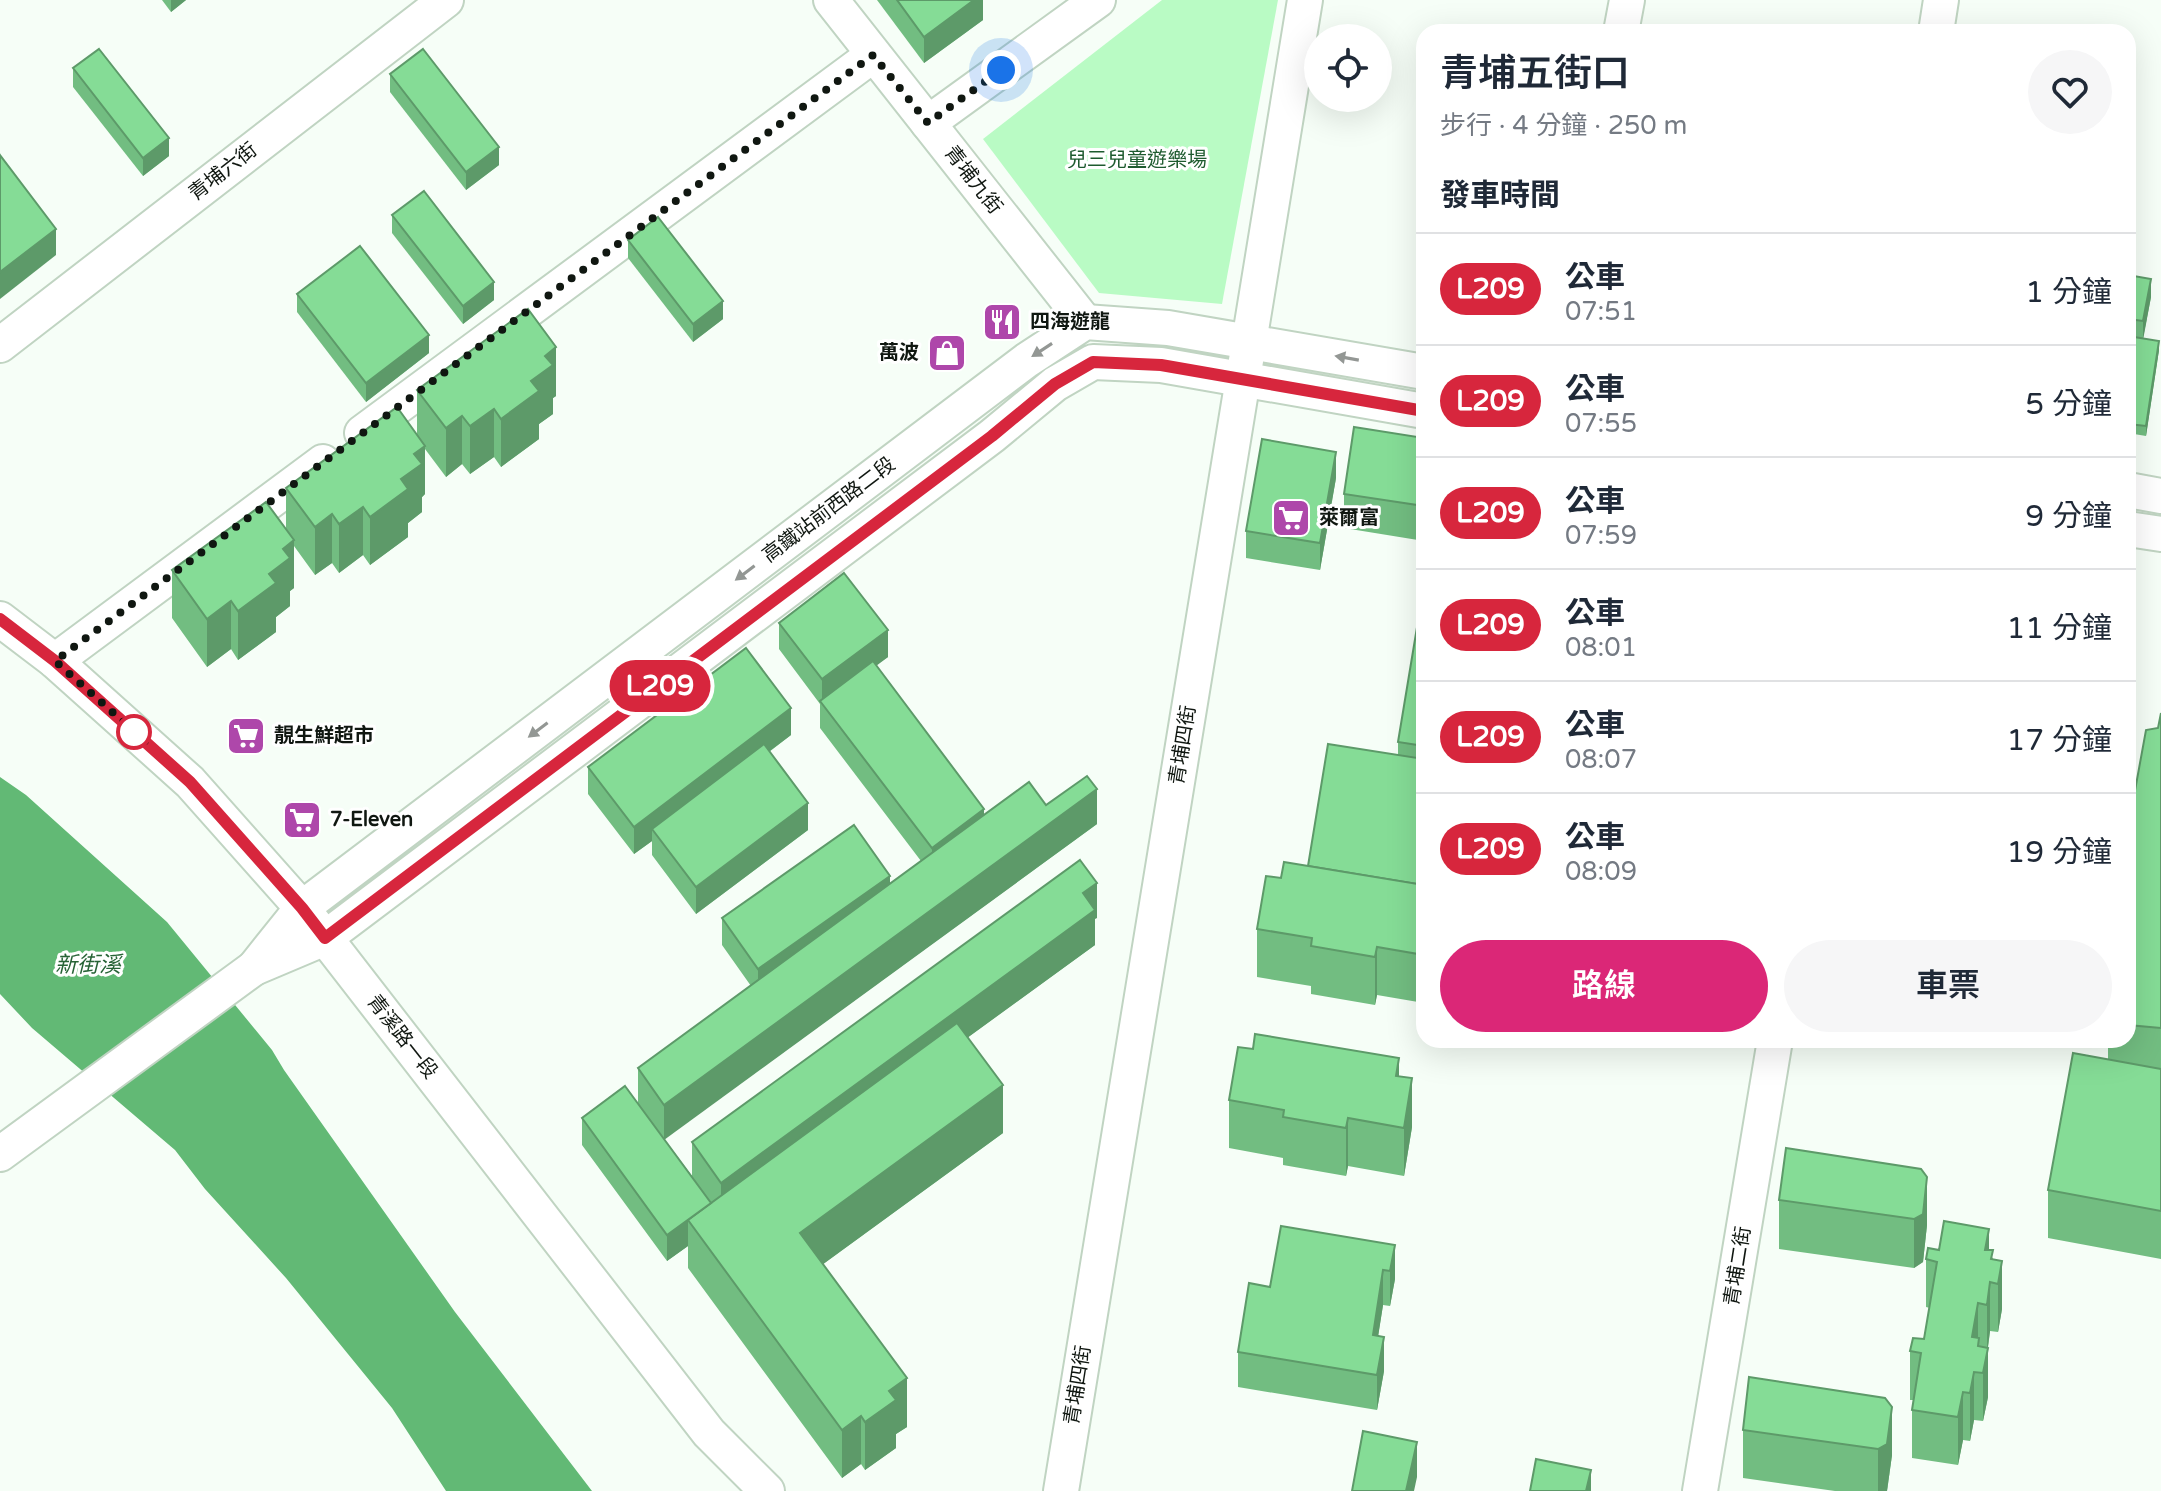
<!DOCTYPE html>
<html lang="zh-TW">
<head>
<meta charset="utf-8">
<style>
	:root { --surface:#fff; --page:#f6f6f7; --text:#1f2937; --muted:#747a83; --line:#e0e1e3; --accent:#db2777 }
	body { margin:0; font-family:"Varela Round","Noto Sans TC",sans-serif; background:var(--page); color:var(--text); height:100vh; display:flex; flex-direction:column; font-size:30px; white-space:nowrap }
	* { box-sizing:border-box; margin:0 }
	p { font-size:26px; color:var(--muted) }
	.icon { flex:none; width:44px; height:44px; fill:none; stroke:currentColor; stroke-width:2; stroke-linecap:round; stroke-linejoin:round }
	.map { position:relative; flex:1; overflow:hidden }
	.panel { position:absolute; left:1416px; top:24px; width:720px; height:1024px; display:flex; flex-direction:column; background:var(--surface); border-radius:24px; box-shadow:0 8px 32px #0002 }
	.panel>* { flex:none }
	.badge { padding:0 16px; border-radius:26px; font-size:28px; line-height:52px }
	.tools { position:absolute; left:1304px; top:24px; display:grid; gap:16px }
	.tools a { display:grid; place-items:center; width:88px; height:88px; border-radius:50%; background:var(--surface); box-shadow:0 8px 32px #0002; font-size:40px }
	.you { position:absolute; width:40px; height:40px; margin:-20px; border:6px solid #fff; border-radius:50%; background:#1a73e8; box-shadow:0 0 0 12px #1a73e833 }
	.map>.badge { position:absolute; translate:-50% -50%; box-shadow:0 0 0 4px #fff }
	h2 { padding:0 24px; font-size:30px; line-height:72px }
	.round { display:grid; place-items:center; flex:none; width:84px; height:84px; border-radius:42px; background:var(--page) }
	.summary { display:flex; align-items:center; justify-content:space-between; height:136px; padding:0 24px }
	h1 { font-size:38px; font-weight:600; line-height:60px }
	.button { display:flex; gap:16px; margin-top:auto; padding:16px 24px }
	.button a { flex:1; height:92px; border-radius:48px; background:var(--accent); color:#fff; font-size:32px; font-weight:600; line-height:92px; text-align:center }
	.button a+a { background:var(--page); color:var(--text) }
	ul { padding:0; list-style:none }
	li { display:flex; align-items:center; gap:24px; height:112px; padding:0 24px; border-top:2px solid var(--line) }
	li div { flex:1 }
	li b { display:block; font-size:30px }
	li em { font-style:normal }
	li .badge { min-width:88px; font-weight:700; text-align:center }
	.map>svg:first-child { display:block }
	.green { fill:#b9fbc4 }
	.water { fill:#62b975 }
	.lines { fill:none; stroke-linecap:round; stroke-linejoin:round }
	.minor-casing { stroke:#c0d4c2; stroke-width:38 }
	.minor { stroke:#fff; stroke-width:34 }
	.wall { fill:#72bd81 }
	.shaded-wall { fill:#5d9a69 }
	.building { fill:#85dc96; stroke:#5d9a69; stroke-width:2 }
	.oneway { fill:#939794 }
	.line-casing { stroke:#fff; stroke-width:18 }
	.line { stroke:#d7263d; stroke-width:12 }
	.walk { stroke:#101711; stroke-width:8; stroke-dasharray:0 14.4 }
	.stop-dot { fill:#fff; stroke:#d7263d; stroke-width:4 }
	.labels { text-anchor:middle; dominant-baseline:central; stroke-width:6; stroke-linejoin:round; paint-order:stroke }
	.park-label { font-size:20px; fill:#1e5b2f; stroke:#fff }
	.street-label { font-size:20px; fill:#101711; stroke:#fff }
	.poi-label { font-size:20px; font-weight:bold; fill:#101711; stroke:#fff; text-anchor:start }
	.water-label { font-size:22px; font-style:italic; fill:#276336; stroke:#fff }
</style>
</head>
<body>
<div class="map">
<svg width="2161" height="1491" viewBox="0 0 2161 1491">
	<rect width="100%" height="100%" fill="#f6fef7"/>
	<polygon class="green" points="1162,0 1278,0 1222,304 1099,293 983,139"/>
	<polygon class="water" points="0,777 26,795 167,922 272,1050 284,1070 455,1312 592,1491 446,1491 392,1408 286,1278 205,1189 175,1150 32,1028 0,994"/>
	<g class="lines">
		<defs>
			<g id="minor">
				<polyline points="831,0 1085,322"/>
				<polyline points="1621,32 1627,0"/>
				<polyline points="1936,32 1941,0"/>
				<polyline points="928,123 1098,0"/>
				<polyline points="0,345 446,0"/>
				<polyline points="1424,372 1168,328 1085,322 1027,360 302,908 254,968 325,938 992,436 1055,384 1093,362 1161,365 1424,411"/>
				<polyline points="362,433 873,55"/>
				<polyline points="2128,490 2161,496"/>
				<polyline points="2128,529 2161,534"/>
				<polyline points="0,619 55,661 190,782 302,908 709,1433 767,1491"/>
				<polyline points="55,661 323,462"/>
				<polyline points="0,1154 254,968"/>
				<polyline points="1061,1491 1305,0"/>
				<polyline points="1700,1491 1775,1040"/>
			</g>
		</defs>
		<use href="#minor" class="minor-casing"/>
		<use href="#minor" class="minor"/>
	</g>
	<g class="wall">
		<polygon points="162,0 186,0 171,12"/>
		<polygon points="877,0 983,0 983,20 924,63"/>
		<polygon points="73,68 169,156 143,176 73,87"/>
		<polygon points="390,74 499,165 466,190 390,92"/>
		<polygon points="392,215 494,300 463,324 392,233"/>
		<polygon points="628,240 723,319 693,342 628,258"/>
		<polygon points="2128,275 2151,297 2143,338 2159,350 2146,436 2128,433"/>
		<polygon points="297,294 429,353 366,402 297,312"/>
		<polygon points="417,390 556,396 553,398 553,414 539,424 539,439 501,467 494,457 470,474 462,464 446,477 425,449 425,494 422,497 422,512 408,523 408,537 370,565 363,555 339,573 332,563 315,575 294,546 294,588 290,591 290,606 276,617 276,632 238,660 231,649 207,667 172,618 172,570 286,530 286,488 417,435"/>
		<polygon points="1424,438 1424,541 1344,528 1344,494"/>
		<polygon points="1336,478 1320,570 1246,558 1246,531"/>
		<polygon points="1424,585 1424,867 1421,885 1424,885 1424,1003 1377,995 1375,1005 1311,994 1311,986 1257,977 1257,929 1281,878 1308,866 1398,755 1398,742"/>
		<polygon points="779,623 888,657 876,665 984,815 1046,805 1097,824 664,1139 692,1176 692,1142 1097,918 1095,919 1095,945 968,1037 1003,1133 823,1264 907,1427 896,1434 896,1448 865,1470 861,1464 842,1478 688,1268 688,1246 667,1261 582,1145 582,1118 638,1103 638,1068 751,986 722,945 722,918 890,884 921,861 820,728 820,704 779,649"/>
		<polygon points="2161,713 2161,1259 2048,1238 2048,1190 2108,1060 2108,1040 2128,1040 2128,829 2158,728"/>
		<polygon points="791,735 769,752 808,830 696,914 652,855 652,841 634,854 588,794 588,767"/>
		<polygon points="1399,1077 1412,1127 1404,1176 1348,1166 1346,1176 1283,1165 1283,1158 1229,1148 1229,1100"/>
		<polygon points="1786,1148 1927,1225 1923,1262 1914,1268 1779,1249 1779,1200"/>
		<polygon points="1395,1245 1395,1279 1390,1306 1383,1305 1378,1336 1384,1371 1377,1410 1238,1387 1238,1352 1270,1287"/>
		<polygon points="1939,1250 1989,1250 1993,1259 2002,1261 2002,1309 1998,1332 1990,1331 1988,1348 1988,1397 1983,1421 1974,1420 1970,1441 1963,1440 1958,1465 1912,1458 1912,1410 1914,1400 1910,1400 1910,1351 1924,1339 1930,1308 1926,1307 1926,1259"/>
		<polygon points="1749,1377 1892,1455 1887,1491 1835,1491 1743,1478 1743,1430"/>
	</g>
	<g class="shaded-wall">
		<polygon points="171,0 186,0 171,12"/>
		<polygon points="974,0 983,0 983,20 924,63 924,37"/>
		<polygon points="169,138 169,156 143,176 143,158"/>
		<polygon points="499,147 499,165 466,190 466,172"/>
		<polygon points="56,229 56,255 0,299 0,272"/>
		<polygon points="2151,279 2151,297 2143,340 2143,321"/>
		<polygon points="494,282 494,300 463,324 463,306"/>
		<polygon points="723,301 723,319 693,342 693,324"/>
		<polygon points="429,335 429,353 366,402 366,383"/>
		<polygon points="2159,341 2159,350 2146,436 2146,426"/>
		<polygon points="556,347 556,396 553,398 553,414 539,424 539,439 501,467 501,419 531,381 545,356"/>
		<polygon points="494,409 494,457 470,474 470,426"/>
		<polygon points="462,416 462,464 446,477 446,428"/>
		<polygon points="425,446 425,494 422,497 422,512 408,523 408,537 370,565 370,517 401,479 414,454"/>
		<polygon points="1336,452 1336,478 1320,570 1320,543"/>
		<polygon points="363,507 363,555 339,573 339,524"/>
		<polygon points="332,514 332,563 315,575 315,527"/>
		<polygon points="294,540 294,588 290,591 290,606 276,617 276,632 238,660 238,611 269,574 283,549"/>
		<polygon points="231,601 231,649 207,667 207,619"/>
		<polygon points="888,630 888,657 824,705 822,704 822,679"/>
		<polygon points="791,708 791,735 657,836 652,829 652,841 634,854 634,827"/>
		<polygon points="1097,789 1097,824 664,1140 664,1105"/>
		<polygon points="808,803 808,830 696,914 696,887"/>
		<polygon points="984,809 984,835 932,875 932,848"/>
		<polygon points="1424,840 1424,867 1417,911 1417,884"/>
		<polygon points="890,876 890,902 758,996 758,969"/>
		<polygon points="1097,883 1097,918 1095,919 1095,945 721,1217 721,1183 1083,893"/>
		<polygon points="1377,947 1377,995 1375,1005 1375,957"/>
		<polygon points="1399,1058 1399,1106 1396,1076"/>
		<polygon points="1412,1078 1412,1127 1404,1176 1404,1128"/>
		<polygon points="1003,1085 1003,1133 800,1281 800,1233"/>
		<polygon points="1348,1118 1348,1166 1346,1176 1346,1128"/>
		<polygon points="1927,1177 1927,1225 1923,1262 1914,1268 1914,1219"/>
		<polygon points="711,1203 688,1220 688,1246 667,1261 667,1235"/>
		<polygon points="1989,1229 1989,1277 1985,1250"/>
		<polygon points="1395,1245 1395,1279 1390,1306 1390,1271"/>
		<polygon points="2002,1261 2002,1309 1998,1332 1998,1284"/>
		<polygon points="1383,1270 1383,1305 1373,1369 1373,1335"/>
		<polygon points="1990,1282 1990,1331 1987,1353 1987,1305"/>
		<polygon points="1978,1303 1978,1352 1972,1337"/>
		<polygon points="1384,1337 1384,1371 1377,1410 1377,1375"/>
		<polygon points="1988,1348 1988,1397 1983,1421 1983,1373"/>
		<polygon points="1974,1372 1974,1420 1970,1441 1970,1393"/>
		<polygon points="907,1378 907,1427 896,1434 896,1448 865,1470 865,1422 889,1391"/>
		<polygon points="1963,1392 1963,1440 1958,1465 1958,1417"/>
		<polygon points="1892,1407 1892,1455 1887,1491 1878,1491 1878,1449"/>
		<polygon points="861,1416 861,1464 842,1478 842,1430"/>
		<polygon points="1417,1442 1417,1477 1414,1491 1406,1491"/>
		<polygon points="1591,1470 1591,1491 1586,1491"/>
	</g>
	<g class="building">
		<polygon points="897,0 974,0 924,37"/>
		<polygon points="99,49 169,138 143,158 73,68"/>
		<polygon points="423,49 499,147 466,172 390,74"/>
		<polygon points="0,155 56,229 0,272"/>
		<polygon points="424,191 494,282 463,306 392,215"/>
		<polygon points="658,217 723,301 693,324 628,240"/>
		<polygon points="360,246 429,335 366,383 297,294"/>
		<polygon points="2128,275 2151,279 2143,321 2128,319"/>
		<polygon points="528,309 556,347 545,356 553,365 531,381 539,391 501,419 494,409 470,426 462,416 446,428 417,390"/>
		<polygon points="2128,336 2159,341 2146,426 2128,424"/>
		<polygon points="397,407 425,446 414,454 422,464 401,479 408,489 370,517 363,507 339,524 332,514 315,527 286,488"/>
		<polygon points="1354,427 1424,438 1424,506 1344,494"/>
		<polygon points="1262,439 1336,452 1320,543 1246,531"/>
		<polygon points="266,502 294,540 283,549 290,558 269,574 276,583 238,611 231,601 207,619 172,570"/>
		<polygon points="844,573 888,630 822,679 779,623"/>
		<polygon points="1424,585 1424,746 1398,742"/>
		<polygon points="746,648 791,708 634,827 588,767"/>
		<polygon points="873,661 984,809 932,848 820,701"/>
		<polygon points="2161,713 2161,1028 2128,1025 2128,829 2146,730 2158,728"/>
		<polygon points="764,744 808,803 696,887 652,829"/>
		<polygon points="1328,744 1424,759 1424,840 1417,884 1308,866"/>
		<polygon points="1087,776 1097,789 664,1105 638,1068 1029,782 1046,805"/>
		<polygon points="854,825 890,876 758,969 722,918"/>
		<polygon points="1080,860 1097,883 1083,893 1095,910 721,1183 692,1142"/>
		<polygon points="1284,862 1424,885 1424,955 1377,947 1375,957 1311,946 1312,938 1257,929 1266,876 1281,878"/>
		<polygon points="957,1023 1003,1085 800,1233 907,1378 889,1391 896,1400 865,1422 861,1416 842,1430 688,1220"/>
		<polygon points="1255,1034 1399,1058 1396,1076 1412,1078 1404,1128 1348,1118 1346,1128 1283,1117 1284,1110 1229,1100 1238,1047 1253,1049"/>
		<polygon points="2073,1053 2161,1069 2161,1211 2048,1190"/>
		<polygon points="625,1086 711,1203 667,1235 582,1118"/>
		<polygon points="1786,1148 1921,1169 1927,1177 1923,1214 1914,1219 1779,1200"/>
		<polygon points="1944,1221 1989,1229 1985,1250 1993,1250 1991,1259 2002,1261 1998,1284 1990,1282 1987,1305 1978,1303 1972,1337 1979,1338 1978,1346 1988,1348 1983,1373 1974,1372 1970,1393 1963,1392 1958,1417 1912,1410 1921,1353 1910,1351 1913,1338 1924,1339 1937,1262 1926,1259 1928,1248 1939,1250"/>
		<polygon points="1281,1226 1395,1245 1390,1271 1383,1270 1373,1335 1384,1337 1377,1375 1238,1352 1249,1283 1270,1287"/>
		<polygon points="1749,1377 1885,1398 1892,1407 1887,1444 1878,1449 1743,1430"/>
		<polygon points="1363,1431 1417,1442 1406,1491 1352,1491"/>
		<polygon points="1536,1459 1591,1470 1586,1491 1530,1491"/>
	</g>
	<defs><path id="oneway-solid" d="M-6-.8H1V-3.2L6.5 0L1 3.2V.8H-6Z" transform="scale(2)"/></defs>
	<g class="oneway">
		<use href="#oneway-solid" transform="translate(1042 350) rotate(147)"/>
		<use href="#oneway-solid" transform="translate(1347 358) rotate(-170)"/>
		<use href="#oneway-solid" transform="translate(745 573) rotate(143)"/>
		<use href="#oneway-solid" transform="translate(538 730) rotate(143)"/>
	</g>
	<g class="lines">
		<defs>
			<polyline id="line" points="0,619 55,661 190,782 302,908 325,938 992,436 1055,384 1093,362 1161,365 1424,411"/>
		</defs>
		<use href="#line" class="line-casing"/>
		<use href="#line" class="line"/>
		<polyline class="walk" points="134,732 145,741 55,661 873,55 928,123 1001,70"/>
	</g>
	<defs>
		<symbol id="restaurant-square" viewBox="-11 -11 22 22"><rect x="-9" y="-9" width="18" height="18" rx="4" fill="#ae47aa" stroke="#fff"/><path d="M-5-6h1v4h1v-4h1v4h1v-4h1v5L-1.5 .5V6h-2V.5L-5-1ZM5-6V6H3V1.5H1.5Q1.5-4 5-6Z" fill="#fff"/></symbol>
		<symbol id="shop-square" viewBox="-11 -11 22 22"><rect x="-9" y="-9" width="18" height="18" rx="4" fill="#ae47aa" stroke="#fff"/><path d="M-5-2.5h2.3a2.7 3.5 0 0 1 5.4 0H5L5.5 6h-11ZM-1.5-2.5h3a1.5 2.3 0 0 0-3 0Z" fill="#fff"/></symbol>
		<symbol id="supermarket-square" viewBox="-11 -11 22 22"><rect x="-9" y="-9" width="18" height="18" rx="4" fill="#ae47aa" stroke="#fff"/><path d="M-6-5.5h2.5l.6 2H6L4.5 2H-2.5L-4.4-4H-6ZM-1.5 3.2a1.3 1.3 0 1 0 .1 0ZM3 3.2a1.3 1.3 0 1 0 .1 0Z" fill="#fff"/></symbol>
	</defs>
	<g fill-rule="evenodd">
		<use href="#restaurant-square" x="980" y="300" width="44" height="44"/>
		<use href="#shop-square" x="925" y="331" width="44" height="44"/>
		<use href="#supermarket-square" x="1269" y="496" width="44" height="44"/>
		<use href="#supermarket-square" x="224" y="714" width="44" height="44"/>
		<use href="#supermarket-square" x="280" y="798" width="44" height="44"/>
	</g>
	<circle class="stop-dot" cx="134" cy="732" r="16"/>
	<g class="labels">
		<g class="park-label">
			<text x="1137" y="160">兒三兒童遊樂場</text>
		</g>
		<g class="street-label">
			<text transform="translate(223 172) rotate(-38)">青埔六街</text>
			<text transform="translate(973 180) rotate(52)">青埔九街</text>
			<text transform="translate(829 510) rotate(-37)">高鐵站前西路二段</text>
			<text transform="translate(1183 745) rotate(-81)">青埔四街</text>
			<text transform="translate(402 1037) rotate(52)">青溪路一段</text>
			<text transform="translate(1738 1266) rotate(-81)">青埔二街</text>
			<text transform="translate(1078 1385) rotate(-81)">青埔四街</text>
		</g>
		<g class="poi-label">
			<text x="1030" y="322">四海遊龍</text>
			<text x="919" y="353" text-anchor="end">萬波</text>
			<text x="1319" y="518">萊爾富</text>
			<text x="274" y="736">靚生鮮超市</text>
			<text x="330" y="820">7-Eleven</text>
		</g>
		<g class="water-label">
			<text x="88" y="965">新街溪</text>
		</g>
	</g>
</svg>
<div class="tools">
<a><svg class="icon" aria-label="locate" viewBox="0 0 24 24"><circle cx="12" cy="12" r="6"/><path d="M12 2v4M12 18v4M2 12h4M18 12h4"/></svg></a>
</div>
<div class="you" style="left:1001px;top:70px"></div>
<b class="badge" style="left:660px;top:686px;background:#d7263d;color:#fff">L209</b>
<section class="panel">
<div class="summary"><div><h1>青埔五街口</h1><p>步行 · 4 分鐘 · 250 m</p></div><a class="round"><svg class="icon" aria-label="heart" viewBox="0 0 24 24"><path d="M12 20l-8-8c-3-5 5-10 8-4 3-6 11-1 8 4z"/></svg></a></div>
<h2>發車時間</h2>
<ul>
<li><span class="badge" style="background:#d7263d;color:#fff">L209</span><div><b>公車</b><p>07:51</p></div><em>1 分鐘</em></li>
<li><span class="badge" style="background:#d7263d;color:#fff">L209</span><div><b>公車</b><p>07:55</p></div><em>5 分鐘</em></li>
<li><span class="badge" style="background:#d7263d;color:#fff">L209</span><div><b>公車</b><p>07:59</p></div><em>9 分鐘</em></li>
<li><span class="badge" style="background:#d7263d;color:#fff">L209</span><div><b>公車</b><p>08:01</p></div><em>11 分鐘</em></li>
<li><span class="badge" style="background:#d7263d;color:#fff">L209</span><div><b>公車</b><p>08:07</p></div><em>17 分鐘</em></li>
<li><span class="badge" style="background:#d7263d;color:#fff">L209</span><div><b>公車</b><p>08:09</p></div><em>19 分鐘</em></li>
</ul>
<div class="button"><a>路線</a><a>車票</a></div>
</section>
</div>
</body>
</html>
